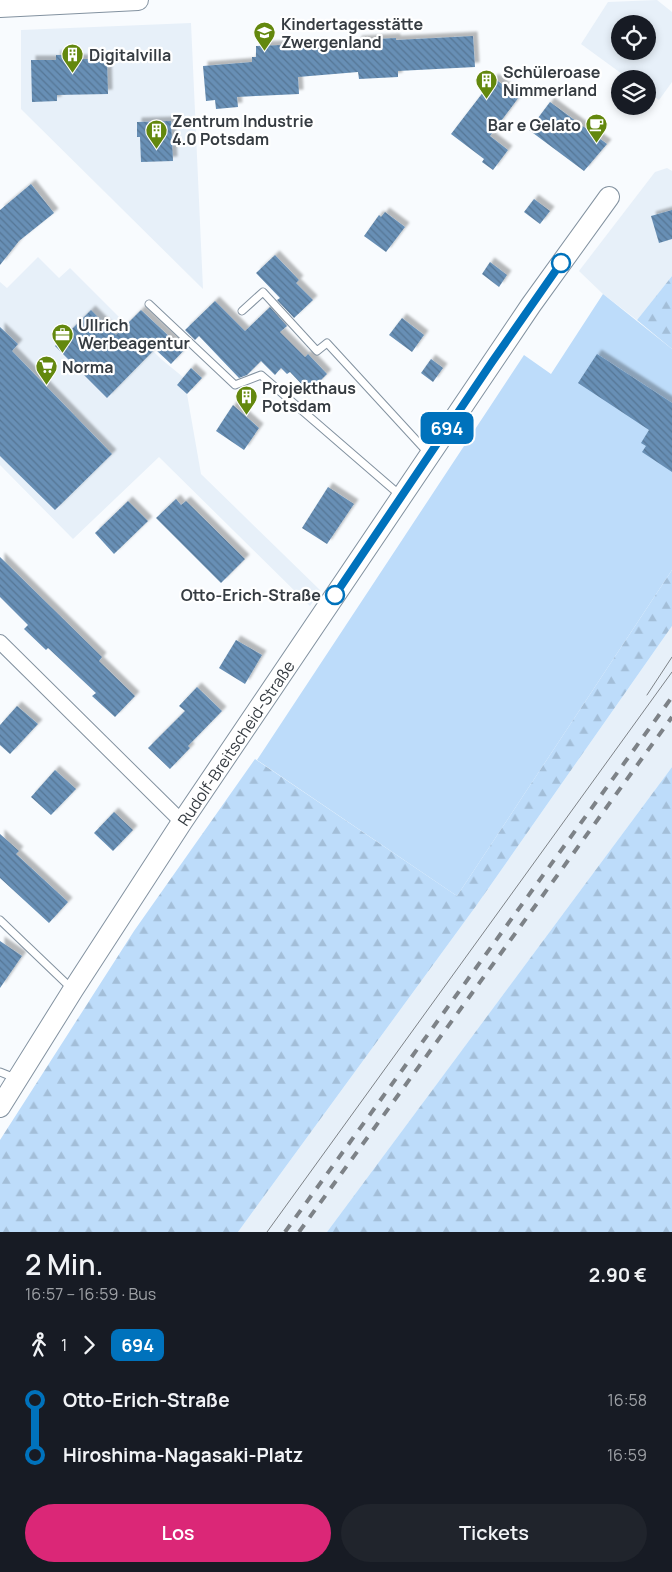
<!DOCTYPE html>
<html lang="de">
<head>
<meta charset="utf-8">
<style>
	:root { --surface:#171b24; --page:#20242c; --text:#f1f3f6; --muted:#9ea1a6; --accent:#db2777 }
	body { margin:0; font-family:Manrope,sans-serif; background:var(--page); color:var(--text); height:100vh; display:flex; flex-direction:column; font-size:19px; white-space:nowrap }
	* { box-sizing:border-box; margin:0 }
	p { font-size:16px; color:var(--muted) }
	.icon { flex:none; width:28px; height:28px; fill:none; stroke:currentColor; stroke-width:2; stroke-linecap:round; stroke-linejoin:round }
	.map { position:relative; height:1232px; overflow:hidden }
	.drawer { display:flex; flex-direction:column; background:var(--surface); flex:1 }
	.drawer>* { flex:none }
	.badge { padding:0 10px; border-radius:8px; font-size:18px; line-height:32px }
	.tools { position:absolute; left:611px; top:15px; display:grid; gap:10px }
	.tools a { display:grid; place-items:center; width:45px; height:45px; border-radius:50%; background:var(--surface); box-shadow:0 2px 8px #0003; font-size:25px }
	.map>.badge { position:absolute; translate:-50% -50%; box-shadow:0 0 0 2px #fff }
	.legs { display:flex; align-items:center; gap:8px; height:55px; padding:0 25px; font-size:16px }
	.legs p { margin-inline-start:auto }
	.head { display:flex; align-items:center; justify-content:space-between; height:85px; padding:0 25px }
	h1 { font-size:28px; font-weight:600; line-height:38px }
	.action { display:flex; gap:10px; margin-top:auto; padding:10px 25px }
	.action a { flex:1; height:58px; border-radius:30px; background:var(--accent); color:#fff; font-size:20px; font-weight:600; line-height:58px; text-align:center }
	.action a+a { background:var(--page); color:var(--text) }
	ul { padding:0 25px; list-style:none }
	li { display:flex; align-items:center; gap:18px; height:55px; font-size:19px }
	li i { display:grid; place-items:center; width:8px; height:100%; margin:0 6px; background:currentColor }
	li i::after { content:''; width:12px; height:12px; margin:-6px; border:4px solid; border-radius:50%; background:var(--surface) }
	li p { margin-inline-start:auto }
	li:first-child i { background:linear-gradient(#0000 50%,currentColor 0) }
	li:last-child i { background:linear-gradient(currentColor 50%,#0000 0) }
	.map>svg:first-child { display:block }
	.built { fill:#e7f0f9; fill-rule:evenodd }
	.green { fill:#bddcfa }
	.forest { fill:url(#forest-firs) }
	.building { fill:url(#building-back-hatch); filter:url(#shadow) }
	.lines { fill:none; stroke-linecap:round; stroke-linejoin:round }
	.lane-casing { stroke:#8392a0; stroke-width:9 }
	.street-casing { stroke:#8392a0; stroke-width:16 }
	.secondary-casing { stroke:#8392a0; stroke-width:22 }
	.lane { stroke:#fff; stroke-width:7 }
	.street { stroke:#fff; stroke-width:14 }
	.secondary { stroke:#fff; stroke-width:20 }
	.tram { stroke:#7d8287; stroke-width:1 }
	.rail { stroke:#7d8287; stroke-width:4; stroke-dasharray:9 9; stroke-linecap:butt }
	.line-1-casing { stroke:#fff; stroke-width:11 }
	.line-1 { stroke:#0072bc; stroke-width:8 }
	.stop-1-dot { fill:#fff; stroke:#0072bc; stroke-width:2.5 }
	.labels { text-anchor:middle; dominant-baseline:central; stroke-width:4.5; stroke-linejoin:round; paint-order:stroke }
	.poi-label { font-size:16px; font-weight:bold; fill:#363c42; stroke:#fff; text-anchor:start }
	.stop-label { font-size:16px; font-weight:bold; fill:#363c42; stroke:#fff; text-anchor:end }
	.street-label { font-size:16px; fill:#363c42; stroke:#fff }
</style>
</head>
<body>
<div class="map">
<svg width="672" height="1232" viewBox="0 0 672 1232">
	<defs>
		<pattern id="forest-firs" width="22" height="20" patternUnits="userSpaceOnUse" patternTransform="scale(1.25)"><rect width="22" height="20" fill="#bddcfa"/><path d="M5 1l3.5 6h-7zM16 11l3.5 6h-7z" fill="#a3bed8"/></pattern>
		<pattern id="building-back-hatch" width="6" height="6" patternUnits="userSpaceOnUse" patternTransform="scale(1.25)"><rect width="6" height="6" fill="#678fb5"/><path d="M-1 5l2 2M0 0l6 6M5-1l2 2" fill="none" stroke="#567695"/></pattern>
		<filter id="shadow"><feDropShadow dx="4.5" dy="-4.5" stdDeviation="1" flood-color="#0004"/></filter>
	</defs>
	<rect width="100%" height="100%" fill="#f8fbfe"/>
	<g class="built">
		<path d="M657 0 672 12V82L659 100 648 92V79H629L581 44 608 2ZM620 24H648V51H620Z"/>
		<polygon points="191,23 203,289 21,109 21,30"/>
		<polygon points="667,168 672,171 672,276 637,320 603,294 579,271 655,172"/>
		<polygon points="38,257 59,278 70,268 161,359 183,377 177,385 187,394 201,474 321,591 310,606 159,457 73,539 0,465 0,282 7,288"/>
		<polygon points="672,626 672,767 327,1232 238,1232 476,906"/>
	</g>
	<polygon class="green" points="603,294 672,349 672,570 457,896 257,760 524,355 551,374"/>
	<g class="forest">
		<polygon points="672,276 672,349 637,320"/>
		<polygon points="672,570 672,626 476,906 238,1232 0,1232 0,1140 134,931 255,759 457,896"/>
		<polygon points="672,767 672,1232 327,1232"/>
	</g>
	<g class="building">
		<polygon points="473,36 475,67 398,71 398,77 359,79 358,72 298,77 299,94 237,97 238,107 216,109 215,100 206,101 203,66 252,62 252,57 256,57 256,46 282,45 284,47 308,46 308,44 322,43 322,45 357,43 357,40 396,38 396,40"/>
		<polygon points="56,55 77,55 77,59 107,59 108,94 57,95 57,101 32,102 31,60 56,60"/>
		<polygon points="494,78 519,97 490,136 508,150 493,170 482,162 484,159 451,134"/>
		<polygon points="550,102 607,144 584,171 529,130"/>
		<polygon points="171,121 173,161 141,162 140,137 137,137 137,122"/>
		<polygon points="31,184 54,213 19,241 0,265 0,210"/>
		<polygon points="534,199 550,211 540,224 524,212"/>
		<polygon points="672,210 672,239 659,243 651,216"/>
		<polygon points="385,212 405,227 386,252 364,236 379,215 381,217"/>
		<polygon points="275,255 299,280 296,283 313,300 294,318 277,300 280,298 256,273"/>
		<polygon points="490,262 507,275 499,287 482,274"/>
		<polygon points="215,301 245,331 270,307 287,326 280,332 305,357 308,354 327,374 309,392 290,372 287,374 281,368 275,375 261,361 247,375 239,378 199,336 195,340 185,330"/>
		<polygon points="91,310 116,335 141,310 174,341 177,338 187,347 171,364 155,349 107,398 55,346"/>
		<polygon points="402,318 424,335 412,352 389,335"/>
		<polygon points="0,327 18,344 12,351 112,454 55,510 0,456"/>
		<polygon points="597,354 672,403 672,472 642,452 646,446 641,443 649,430 578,383"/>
		<polygon points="431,359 443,368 433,382 421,373"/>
		<polygon points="191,368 202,378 187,394 177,385"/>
		<polygon points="233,405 259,428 244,450 216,431"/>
		<polygon points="328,487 354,504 327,544 302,528"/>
		<polygon points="176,499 181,505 186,501 245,559 221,583 156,518"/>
		<polygon points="128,501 148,521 114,554 95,533"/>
		<polygon points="0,557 102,657 99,661 135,696 115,717 92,696 96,693 48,648 46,650 24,629 28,625 0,597"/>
		<polygon points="236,640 262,655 245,684 219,668"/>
		<polygon points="197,687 222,711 188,746 190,748 170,769 148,748 185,711 179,706"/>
		<polygon points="17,706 38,724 10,754 0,745 0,725"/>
		<polygon points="55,770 76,789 51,815 31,797"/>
		<polygon points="114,812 133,830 113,851 94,833"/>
		<polygon points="0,834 19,851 16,854 68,902 49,923 0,878"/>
		<polygon points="0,941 22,956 0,988"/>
	</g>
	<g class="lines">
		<defs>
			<g id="lane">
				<polyline points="149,304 235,385 261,375 401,496"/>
				<polyline points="242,311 263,292 317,351 327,343 429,454"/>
				<polyline points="0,920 71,988"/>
				<polyline points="0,1072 15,1078"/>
			</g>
			<polyline id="street" points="0,642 182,822"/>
			<g id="secondary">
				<polyline points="0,7 138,0"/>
				<polyline points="0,1107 73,990 182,822 531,305 609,197"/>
			</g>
		</defs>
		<use href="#lane" class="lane-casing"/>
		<use href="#street" class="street-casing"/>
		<use href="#secondary" class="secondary-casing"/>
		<use href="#lane" class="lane"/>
		<use href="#street" class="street"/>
		<use href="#secondary" class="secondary"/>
		<g class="tram">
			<polyline points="647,695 672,657"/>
			<polyline points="267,1232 672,672"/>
		</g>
		<g class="rail">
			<polyline points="285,1232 672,697"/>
			<polyline points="299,1232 672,717"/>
		</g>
	</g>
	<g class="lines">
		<defs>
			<polyline id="line-1" points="335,595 492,362 561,263"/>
		</defs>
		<use href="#line-1" class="line-1-casing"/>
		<use href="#line-1" class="line-1"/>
	</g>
	<defs>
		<symbol id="school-pin" viewBox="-11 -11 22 30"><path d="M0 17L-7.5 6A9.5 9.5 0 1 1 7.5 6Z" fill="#63880e" stroke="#fff"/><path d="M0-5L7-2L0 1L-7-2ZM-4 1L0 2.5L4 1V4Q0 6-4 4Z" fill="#fff"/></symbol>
		<symbol id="building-pin" viewBox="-11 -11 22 30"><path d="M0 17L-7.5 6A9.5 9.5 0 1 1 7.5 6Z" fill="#63880e" stroke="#fff"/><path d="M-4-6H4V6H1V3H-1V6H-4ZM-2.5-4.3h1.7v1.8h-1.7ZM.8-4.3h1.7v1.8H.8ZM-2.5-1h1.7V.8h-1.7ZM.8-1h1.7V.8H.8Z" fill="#fff"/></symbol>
		<symbol id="cafe-pin" viewBox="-11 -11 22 30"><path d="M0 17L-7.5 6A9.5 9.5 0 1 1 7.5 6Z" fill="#63880e" stroke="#fff"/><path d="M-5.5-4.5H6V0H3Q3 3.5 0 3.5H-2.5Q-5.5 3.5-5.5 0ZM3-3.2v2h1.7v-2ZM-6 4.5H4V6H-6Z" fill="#fff"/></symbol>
		<symbol id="office-pin" viewBox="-11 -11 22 30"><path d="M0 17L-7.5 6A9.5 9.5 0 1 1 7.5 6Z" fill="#63880e" stroke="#fff"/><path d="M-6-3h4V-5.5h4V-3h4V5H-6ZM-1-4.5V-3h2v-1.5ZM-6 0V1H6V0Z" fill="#fff"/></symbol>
		<symbol id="supermarket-pin" viewBox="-11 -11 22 30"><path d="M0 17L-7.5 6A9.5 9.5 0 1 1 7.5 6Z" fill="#63880e" stroke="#fff"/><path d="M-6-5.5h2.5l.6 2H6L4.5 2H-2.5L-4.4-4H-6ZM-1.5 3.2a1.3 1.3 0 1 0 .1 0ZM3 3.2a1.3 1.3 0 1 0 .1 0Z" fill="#fff"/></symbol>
	</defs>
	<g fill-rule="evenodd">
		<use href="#school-pin" x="252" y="20" width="25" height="34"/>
		<use href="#building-pin" x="60" y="42" width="25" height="34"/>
		<use href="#building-pin" x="474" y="68" width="25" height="34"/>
		<use href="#cafe-pin" x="584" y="112" width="25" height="34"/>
		<use href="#building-pin" x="144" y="118" width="25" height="34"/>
		<use href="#office-pin" x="50" y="322" width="25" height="34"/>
		<use href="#supermarket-pin" x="34" y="354" width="25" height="34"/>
		<use href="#building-pin" x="234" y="384" width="25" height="34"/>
	</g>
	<g class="stop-1-dot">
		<circle cx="561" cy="263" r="9"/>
		<circle cx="335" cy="595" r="9"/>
	</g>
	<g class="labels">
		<g class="poi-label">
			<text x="281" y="24">Kindertagesstätte<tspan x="281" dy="18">Zwergenland</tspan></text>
			<text x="89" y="55">Digitalvilla</text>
			<text x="503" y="72">Schüleroase<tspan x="503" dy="18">Nimmerland</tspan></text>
			<text x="172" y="121">Zentrum Industrie<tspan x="172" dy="18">4.0 Potsdam</tspan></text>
			<text x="581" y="125" text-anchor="end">Bar e Gelato</text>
			<text x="78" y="325">Ullrich<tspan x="78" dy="18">Werbeagentur</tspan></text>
			<text x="62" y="367">Norma</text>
			<text x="262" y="388">Projekthaus<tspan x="262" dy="18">Potsdam</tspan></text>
		</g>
		<g class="stop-label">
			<text x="321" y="595">Otto-Erich-Straße</text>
		</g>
		<g class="street-label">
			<text transform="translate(236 743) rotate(-56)">Rudolf-Breitscheid-Straße</text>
		</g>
	</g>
</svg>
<div class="tools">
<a><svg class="icon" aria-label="locate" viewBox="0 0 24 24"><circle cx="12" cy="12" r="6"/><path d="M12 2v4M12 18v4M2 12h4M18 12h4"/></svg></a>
<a><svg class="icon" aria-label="layers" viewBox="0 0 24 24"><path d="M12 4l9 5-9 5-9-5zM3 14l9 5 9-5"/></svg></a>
</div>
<b class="badge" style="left:447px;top:428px;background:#0072bc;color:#fff">694</b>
</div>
<section class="drawer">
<div class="head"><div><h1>2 Min.</h1><p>16:57 – 16:59 · Bus</p></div><b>2.90 €</b></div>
<div class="legs"><svg class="icon" aria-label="walk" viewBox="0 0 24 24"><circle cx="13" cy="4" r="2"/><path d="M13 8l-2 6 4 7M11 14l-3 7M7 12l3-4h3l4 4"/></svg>1<svg class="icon" aria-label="forward" viewBox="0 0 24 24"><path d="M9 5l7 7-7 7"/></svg><b class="badge" style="background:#0072bc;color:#fff">694</b></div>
<ul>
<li><i style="color:#0072bc"></i><b>Otto-Erich-Straße</b><p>16:58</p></li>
<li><i style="color:#0072bc"></i><b>Hiroshima-Nagasaki-Platz</b><p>16:59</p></li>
</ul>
<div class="action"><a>Los</a><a>Tickets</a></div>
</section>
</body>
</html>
